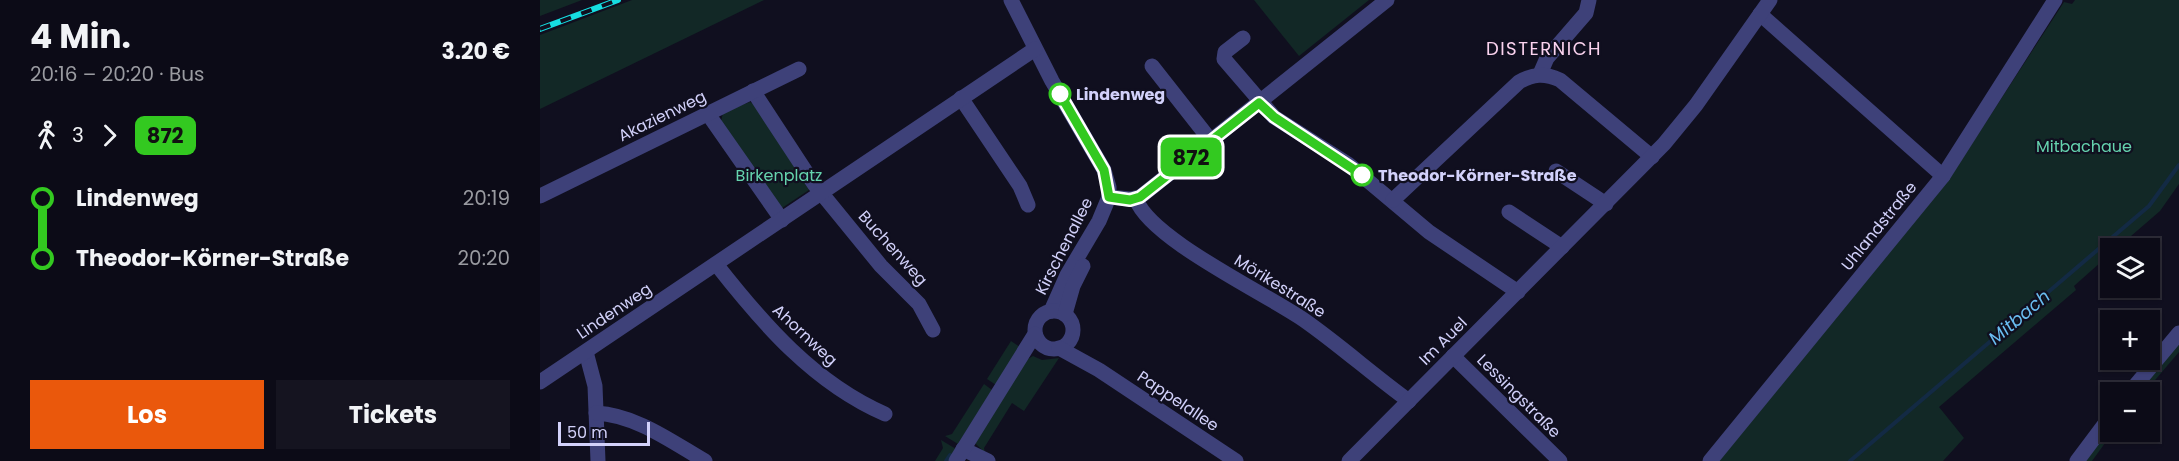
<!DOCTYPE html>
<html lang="de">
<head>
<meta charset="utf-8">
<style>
	:root { --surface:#0c0b17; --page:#151420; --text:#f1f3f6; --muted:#9a9ba1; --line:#2c2b36; --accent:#ea580c }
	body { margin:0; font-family:Poppins,sans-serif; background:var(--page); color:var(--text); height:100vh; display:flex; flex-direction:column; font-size:22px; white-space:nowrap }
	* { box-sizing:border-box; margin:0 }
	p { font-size:20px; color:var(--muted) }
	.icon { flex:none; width:33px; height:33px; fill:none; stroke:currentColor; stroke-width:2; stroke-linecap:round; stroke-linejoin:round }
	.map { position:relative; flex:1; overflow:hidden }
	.side { display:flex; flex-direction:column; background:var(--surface); width:540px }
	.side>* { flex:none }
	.badge { padding:0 12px; border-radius:9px; font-size:21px; line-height:39px }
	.buttons { position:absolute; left:1560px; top:238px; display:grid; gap:12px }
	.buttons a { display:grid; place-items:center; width:60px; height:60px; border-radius:0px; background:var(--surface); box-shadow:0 2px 4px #0004,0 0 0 2px var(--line); font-size:30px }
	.scale { position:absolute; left:18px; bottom:15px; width:92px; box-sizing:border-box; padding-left:6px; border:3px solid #d2d1fa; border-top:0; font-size:16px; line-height:21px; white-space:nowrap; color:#d2d1fa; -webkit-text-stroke:4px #100f1f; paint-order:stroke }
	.map>.badge { position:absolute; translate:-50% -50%; box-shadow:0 0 0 3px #fff }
	.legs { display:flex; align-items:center; gap:9px; height:66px; padding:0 30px; font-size:20px }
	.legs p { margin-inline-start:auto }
	.head { display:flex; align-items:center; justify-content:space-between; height:102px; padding:0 30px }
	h1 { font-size:33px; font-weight:700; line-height:45px }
	.action { display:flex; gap:12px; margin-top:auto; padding:12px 30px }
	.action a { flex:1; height:69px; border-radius:0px; background:var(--accent); color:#fff; font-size:24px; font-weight:700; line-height:69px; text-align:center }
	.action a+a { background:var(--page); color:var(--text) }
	ul { padding:0 30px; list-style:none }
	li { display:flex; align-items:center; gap:21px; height:60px; font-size:22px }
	li i { display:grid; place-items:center; width:9px; height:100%; margin:0 8px; background:currentColor }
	li i::after { content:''; width:15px; height:15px; margin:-8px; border:4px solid; border-radius:50%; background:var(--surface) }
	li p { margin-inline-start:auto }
	li:first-child i { background:linear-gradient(#0000 50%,currentColor 0) }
	li:last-child i { background:linear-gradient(currentColor 50%,#0000 0) }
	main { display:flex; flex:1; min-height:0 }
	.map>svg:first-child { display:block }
	.green { fill:#122826 }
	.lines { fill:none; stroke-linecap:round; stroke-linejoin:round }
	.stream { stroke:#132a44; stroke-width:4 }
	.minor { stroke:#3e4179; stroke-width:15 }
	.rail-casing { stroke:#16dde1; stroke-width:6 }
	.rail { stroke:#100f1f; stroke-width:4; stroke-dasharray:11; stroke-linecap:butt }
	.line-1-casing { stroke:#fff; stroke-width:14 }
	.line-1 { stroke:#33c920; stroke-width:9 }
	.stop-1-dot { fill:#fff; stroke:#33c920; stroke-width:3 }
	.labels { text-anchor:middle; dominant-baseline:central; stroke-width:4.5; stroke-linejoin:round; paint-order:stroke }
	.stop-label { font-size:16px; font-weight:bold; fill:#d2d1fa; stroke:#100f1f; text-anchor:start }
	.street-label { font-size:16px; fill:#d2d1fa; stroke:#100f1f }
	.park-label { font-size:16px; fill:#65d3ae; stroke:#100f1f }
	.neighbourhood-label { font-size:18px; letter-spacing:1.5px; fill:#fbd3ef; stroke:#100f1f }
	.water-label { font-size:18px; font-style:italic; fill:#69bcf0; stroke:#100f1f }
</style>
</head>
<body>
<main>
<section class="side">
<div class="head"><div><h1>4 Min.</h1><p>20:16 – 20:20 · Bus</p></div><b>3.20 €</b></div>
<div class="legs"><svg class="icon" aria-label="walk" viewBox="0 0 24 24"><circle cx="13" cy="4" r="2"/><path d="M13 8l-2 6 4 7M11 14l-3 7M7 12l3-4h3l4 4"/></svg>3<svg class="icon" aria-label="forward" viewBox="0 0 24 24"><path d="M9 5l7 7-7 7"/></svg><b class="badge" style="background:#33c920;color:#111">872</b></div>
<ul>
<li><i style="color:#33c920"></i><b>Lindenweg</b><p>20:19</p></li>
<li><i style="color:#33c920"></i><b>Theodor-Körner-Straße</b><p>20:20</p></li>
</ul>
<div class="action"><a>Los</a><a>Tickets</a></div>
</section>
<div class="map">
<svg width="1639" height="461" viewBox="0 0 1639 461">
	<rect width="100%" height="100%" fill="#100f1f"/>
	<g class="green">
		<polygon points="0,0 42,0 0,16"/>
		<polygon points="92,0 224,0 0,109 0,35"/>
		<polygon points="714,0 829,0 759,56"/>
		<polygon points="1535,0 1639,0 1639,184 1620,211 1576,249 1570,249 1570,254 1534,286 1536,290 1399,407 1424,438 1403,461 1177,461 1409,179 1524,2 1532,4"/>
		<polygon points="210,102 215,105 269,190 242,208 181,122 183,112"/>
		<polygon points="471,341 480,347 456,385 447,379"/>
		<polygon points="1639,343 1639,352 1604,393 1597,393"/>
		<polygon points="493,356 502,360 519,358 484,411 472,403 444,448 445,453 436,444 435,439 486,360"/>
		<polygon points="444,384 452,390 418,444 405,436 412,434"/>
		<polygon points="1570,427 1570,432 1573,432 1552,461 1544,461"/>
		<polygon points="401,440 416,449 412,461 395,461 403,448"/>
	</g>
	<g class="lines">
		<g class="stream">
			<polyline points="406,461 410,455"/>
			<polyline points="1310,461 1609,206 1639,165"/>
		</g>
		<g class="minor">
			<polyline points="471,0 512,81 564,170 569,187 569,197 559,221 527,275 511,311"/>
			<polyline points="1220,14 1403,176"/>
			<polyline points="703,38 685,52 684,59 734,117 808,164 889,232 978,292"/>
			<polyline points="612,66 671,141"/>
			<polyline points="1000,74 1007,58 1046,13 1049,0"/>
			<polyline points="213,91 274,184 341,266 379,304 393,330"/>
			<polyline points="421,98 480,186 488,205"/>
			<polyline points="168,114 242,220"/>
			<polyline points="1016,171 1066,204"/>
			<polyline points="0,196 259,69"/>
			<polyline points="569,197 590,199 600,197 847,0"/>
			<path d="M596 199C610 239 725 293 764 320 801 346 833 375 869 401"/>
			<path d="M853 200 979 82C993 74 1004 73 1020 80L1112 157"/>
			<polyline points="969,212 1022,247"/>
			<path d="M176 264C223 324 274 383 345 414"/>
			<circle cx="514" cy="330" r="19"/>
			<polyline points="525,314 533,286 543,266"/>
			<polyline points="519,348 559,370 696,461"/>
			<polyline points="46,352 55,386 58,461"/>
			<polyline points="913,356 1020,461"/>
			<polyline points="0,382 495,49"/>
			<polyline points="1589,393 1639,333"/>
			<path d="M56 413C96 415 132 442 165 461"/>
			<polyline points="423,449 448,461"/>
			<polyline points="416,461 495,334"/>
			<polyline points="809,461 1124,144 1156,105 1230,0"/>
			<polyline points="1170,461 1403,176 1515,0"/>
			<polyline points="1537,461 1570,417"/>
		</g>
		<defs>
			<polyline id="rail" points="0,29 78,0"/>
		</defs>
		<use href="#rail" class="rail-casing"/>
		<use href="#rail" class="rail"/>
	</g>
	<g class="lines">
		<defs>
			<polyline id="line-1" points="520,94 564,170 569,197 590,200 600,197 719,103 734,117 822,175"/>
		</defs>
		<use href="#line-1" class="line-1-casing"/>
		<use href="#line-1" class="line-1"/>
	</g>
	<g class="stop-1-dot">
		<circle cx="520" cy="94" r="10"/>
		<circle cx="822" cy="175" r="10"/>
	</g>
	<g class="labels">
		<g class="stop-label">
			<text x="536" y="94">Lindenweg</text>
			<text x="838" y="175">Theodor-Körner-Straße</text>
		</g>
		<g class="street-label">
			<text transform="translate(122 116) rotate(-26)">Akazienweg</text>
			<text transform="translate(1339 226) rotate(-51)">Uhlandstraße</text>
			<text transform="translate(524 246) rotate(-63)">Kirschenallee</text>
			<text transform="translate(353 248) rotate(48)">Buchenweg</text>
			<text transform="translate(740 286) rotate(32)">Mörikestraße</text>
			<text transform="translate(74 311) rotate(-34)">Lindenweg</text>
			<text transform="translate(265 335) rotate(43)">Ahornweg</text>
			<text transform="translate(903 341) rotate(-45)">Im Auel</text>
			<text transform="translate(979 396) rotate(45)">Lessingstraße</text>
			<text transform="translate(638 401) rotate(34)">Pappelallee</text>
		</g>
		<g class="park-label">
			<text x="1544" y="146">Mitbachaue</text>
			<text x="239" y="175">Birkenplatz</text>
		</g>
		<g class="neighbourhood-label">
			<text x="1004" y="48">DISTERNICH</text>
		</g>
		<g class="water-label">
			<text transform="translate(1479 317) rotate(-40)">Mitbach</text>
		</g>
	</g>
</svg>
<div class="buttons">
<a><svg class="icon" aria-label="layers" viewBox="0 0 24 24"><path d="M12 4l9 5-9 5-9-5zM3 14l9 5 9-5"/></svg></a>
<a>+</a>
<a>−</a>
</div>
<div class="scale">50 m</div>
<b class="badge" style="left:651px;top:157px;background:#33c920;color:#111">872</b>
</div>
</main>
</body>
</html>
